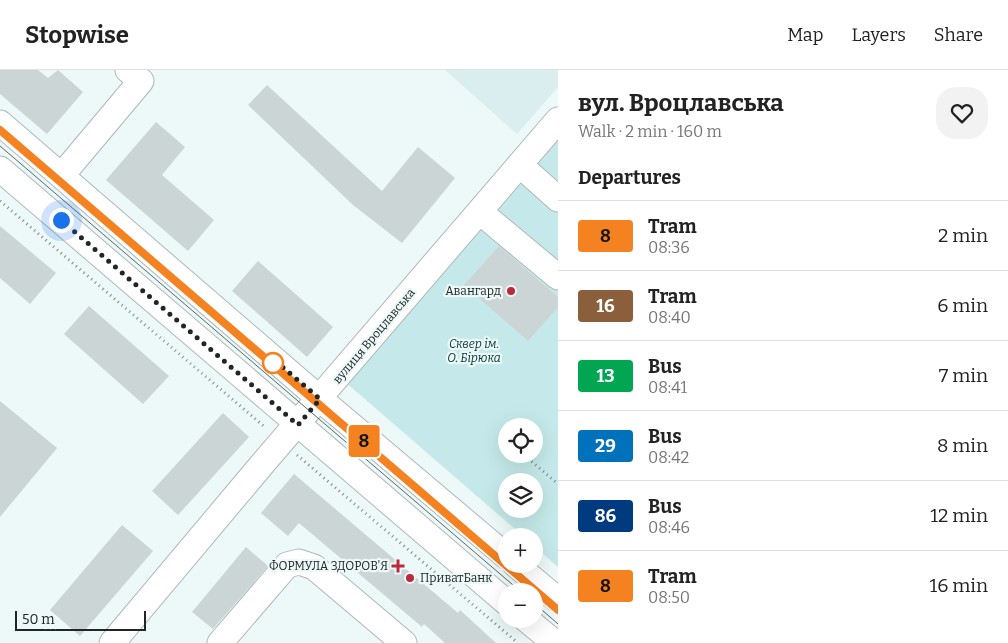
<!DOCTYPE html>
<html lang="en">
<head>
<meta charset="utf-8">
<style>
	:root { --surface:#fff; --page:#f2f2f2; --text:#222; --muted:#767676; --line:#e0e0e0 }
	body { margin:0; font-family:Bitter,serif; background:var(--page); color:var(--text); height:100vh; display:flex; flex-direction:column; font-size:19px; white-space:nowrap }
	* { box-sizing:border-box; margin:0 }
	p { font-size:16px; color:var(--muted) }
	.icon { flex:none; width:28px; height:28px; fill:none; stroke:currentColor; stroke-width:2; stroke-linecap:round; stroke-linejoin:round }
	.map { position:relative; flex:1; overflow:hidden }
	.details { display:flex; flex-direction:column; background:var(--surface); width:450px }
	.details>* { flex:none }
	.badge { padding:0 10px; border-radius:4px; font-size:18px; line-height:32px }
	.tools { position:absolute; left:498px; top:348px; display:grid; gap:10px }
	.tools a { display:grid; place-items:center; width:45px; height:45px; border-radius:50%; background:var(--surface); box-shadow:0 5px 20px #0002; font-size:25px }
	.scale { position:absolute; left:15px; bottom:12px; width:131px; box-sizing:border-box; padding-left:5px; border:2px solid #212525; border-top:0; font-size:14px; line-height:18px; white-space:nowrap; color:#212525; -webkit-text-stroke:4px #edf8f8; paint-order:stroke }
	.you { position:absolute; width:25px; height:25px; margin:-12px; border:4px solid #fff; border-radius:50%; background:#1a73e8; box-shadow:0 0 0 8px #1a73e833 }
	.map>.badge { position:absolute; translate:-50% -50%; box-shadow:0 0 0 2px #fff }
	h2 { padding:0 20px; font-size:19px; line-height:45px }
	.round { display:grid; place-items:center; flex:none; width:52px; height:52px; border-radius:20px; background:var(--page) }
	.head { display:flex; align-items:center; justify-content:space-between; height:85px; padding:0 20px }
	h1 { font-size:24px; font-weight:700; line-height:38px }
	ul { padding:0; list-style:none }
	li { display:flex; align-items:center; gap:15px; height:70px; padding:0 20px; border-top:1px solid var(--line) }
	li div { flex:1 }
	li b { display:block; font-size:19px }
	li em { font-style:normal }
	li .badge { min-width:55px; font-weight:700; text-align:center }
	header { display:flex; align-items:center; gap:30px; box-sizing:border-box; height:70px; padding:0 25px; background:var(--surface); border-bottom:1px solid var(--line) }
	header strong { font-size:24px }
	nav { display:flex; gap:28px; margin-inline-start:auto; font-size:18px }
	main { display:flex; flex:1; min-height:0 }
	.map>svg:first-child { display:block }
	.built { fill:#daeeef }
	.green { fill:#c5e9ea; fill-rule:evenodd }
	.building { fill:#cbd5d5 }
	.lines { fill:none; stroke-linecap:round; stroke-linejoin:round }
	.minor-casing { stroke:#aeb8b9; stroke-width:27 }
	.path { stroke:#828a8a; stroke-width:3; stroke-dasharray:1 4; stroke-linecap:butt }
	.minor { stroke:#fff; stroke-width:25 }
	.tram { stroke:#5e6464; stroke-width:1 }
	.line-casing { stroke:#fff; stroke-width:11 }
	.line { stroke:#f58220; stroke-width:8 }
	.walk { stroke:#212525; stroke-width:5; stroke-dasharray:0 9 }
	.poi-dot { fill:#ba293c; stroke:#edf8f8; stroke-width:2 }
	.stop-dot { fill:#fff; stroke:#f58220; stroke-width:2.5 }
	.labels { text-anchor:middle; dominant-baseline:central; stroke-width:4.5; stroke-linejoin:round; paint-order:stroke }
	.poi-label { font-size:12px; fill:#212525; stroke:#edf8f8; text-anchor:end }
	.street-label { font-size:12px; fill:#212525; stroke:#edf8f8 }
	.park-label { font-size:12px; font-style:italic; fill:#003537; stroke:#edf8f8 }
</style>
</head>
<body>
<header>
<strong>Stopwise</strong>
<nav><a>Map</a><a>Layers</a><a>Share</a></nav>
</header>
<main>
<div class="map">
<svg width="558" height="573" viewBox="0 0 558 573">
	<rect width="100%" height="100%" fill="#edf8f8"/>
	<polygon class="built" points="445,0 558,0 558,17 517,64"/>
	<path class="green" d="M558 52V497L534 476V466H523L344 311ZM506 356H534V384H506ZM506 411H534V439H506Z"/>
	<g class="building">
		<polygon points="0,0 38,0 48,8 58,0 83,22 47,64 0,24"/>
		<polygon points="267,15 382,121 418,77 455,108 402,173 353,135 248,35"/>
		<polygon points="156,52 185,77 162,105 214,150 188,181 106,110"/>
		<polygon points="0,156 56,203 30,234 0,208"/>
		<polygon points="499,176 558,227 558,237 528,271 464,215"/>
		<polygon points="258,191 333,257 307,287 232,221"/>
		<polygon points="89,236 169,306 143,334 64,264"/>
		<polygon points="0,331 57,378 0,447"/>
		<polygon points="223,343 249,367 178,445 152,421"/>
		<polygon points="294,404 458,543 460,540 496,573 445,573 424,554 422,557 299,453 288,466 261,443"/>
		<polygon points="122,455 153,481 80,566 50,540"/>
		<polygon points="246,477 268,496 213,559 192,542"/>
	</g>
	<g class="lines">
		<defs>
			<g id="minor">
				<polyline points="0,53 320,329 506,486"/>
				<polyline points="520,95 558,129"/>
				<polyline points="0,99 506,532"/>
				<polyline points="62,105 141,11 128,0"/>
				<polyline points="480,142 558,207"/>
				<polyline points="515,494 558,530"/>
				<polyline points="526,549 555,573"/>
				<polyline points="112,573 264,392 558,50"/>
				<polyline points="220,573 287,495 299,492 314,497 404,573"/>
			</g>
		</defs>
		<use href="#minor" class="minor-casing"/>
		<g class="path">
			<polyline points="0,131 266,358"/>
			<polyline points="297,385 518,573"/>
			<polyline points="524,385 558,414"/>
		</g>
		<use href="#minor" class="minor"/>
		<g class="tram">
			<polyline points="0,60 558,540"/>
			<polyline points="0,76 520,521"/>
			<polyline points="534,533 558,554"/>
		</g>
	</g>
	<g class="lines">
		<defs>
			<polyline id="line" points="0,60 558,540"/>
		</defs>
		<use href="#line" class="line-casing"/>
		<use href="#line" class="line"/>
		<polyline class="walk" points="61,150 298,355 320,329 272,288 273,293"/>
	</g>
	<g class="poi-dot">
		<circle cx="511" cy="221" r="5"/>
		<path d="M395.5 488.5h5v5h5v5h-5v5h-5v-5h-5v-5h5z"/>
		<circle cx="410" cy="508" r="5"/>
	</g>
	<circle class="stop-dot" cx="273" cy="293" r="10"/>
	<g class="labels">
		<g class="poi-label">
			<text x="501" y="221">Авангард</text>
			<text x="388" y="496">ФОРМУЛА ЗДОРОВ'Я</text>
			<text x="420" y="508" text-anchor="start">ПриватБанк</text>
		</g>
		<g class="street-label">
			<text transform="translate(374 266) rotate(-50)">вулиця Вроцлавська</text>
		</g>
		<g class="park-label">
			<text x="474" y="274">Сквер ім.<tspan x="474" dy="14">О. Бірюка</tspan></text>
		</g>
	</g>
</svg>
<div class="tools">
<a><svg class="icon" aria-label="locate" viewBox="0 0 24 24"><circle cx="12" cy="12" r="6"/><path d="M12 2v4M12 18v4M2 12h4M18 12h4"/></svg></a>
<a><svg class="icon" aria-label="layers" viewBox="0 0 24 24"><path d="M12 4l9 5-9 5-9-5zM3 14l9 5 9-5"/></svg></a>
<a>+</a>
<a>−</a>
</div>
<div class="scale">50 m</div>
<div class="you" style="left:61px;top:150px"></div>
<b class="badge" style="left:364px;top:371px;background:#f58220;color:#111">8</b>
</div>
<section class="details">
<div class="head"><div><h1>вул. Вроцлавська</h1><p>Walk · 2 min · 160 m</p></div><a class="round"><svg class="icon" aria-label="heart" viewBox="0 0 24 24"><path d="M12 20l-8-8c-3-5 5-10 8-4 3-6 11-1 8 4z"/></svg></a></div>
<h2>Departures</h2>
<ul>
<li><span class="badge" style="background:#f58220;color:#111">8</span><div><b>Tram</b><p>08:36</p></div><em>2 min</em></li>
<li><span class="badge" style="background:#8b5e3c;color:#fff">16</span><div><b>Tram</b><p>08:40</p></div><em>6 min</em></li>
<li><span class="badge" style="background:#00a651;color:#fff">13</span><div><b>Bus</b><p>08:41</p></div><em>7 min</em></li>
<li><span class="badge" style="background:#0072bc;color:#fff">29</span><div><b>Bus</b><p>08:42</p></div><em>8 min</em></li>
<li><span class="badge" style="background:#003b80;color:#fff">86</span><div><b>Bus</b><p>08:46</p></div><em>12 min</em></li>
<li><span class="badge" style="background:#f58220;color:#111">8</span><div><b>Tram</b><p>08:50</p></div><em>16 min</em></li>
</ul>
</section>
</main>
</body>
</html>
